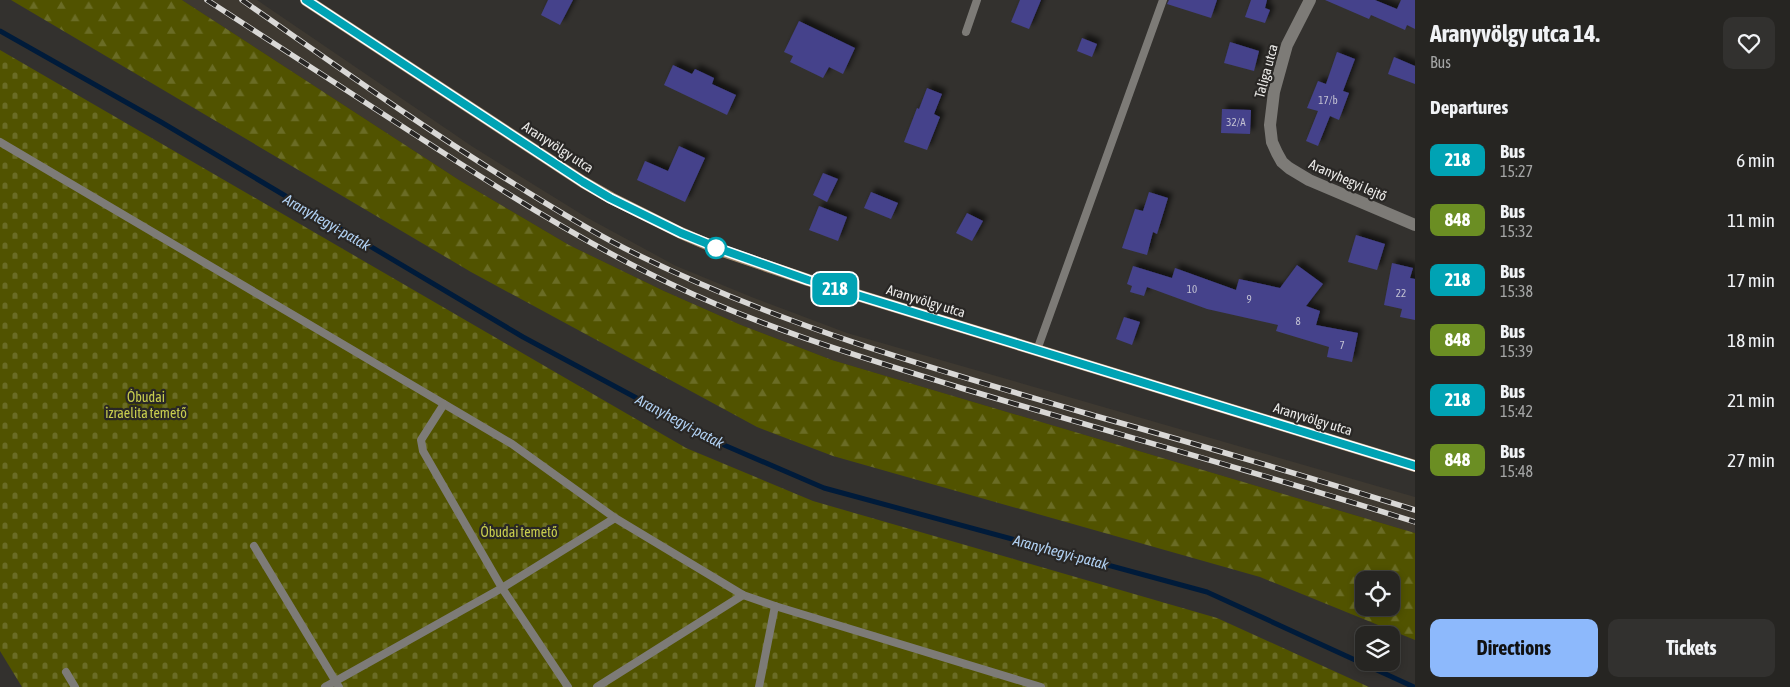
<!DOCTYPE html>
<html lang="en">
<head>
<meta charset="utf-8">
<style>
	:root { --surface:#262522; --page:#32312f; --text:#f1f3f6; --muted:#a4a5a5; --line:#424240; --accent:#8db9fc }
	body { margin:0; font-family:"Asap Condensed",sans-serif; background:var(--page); color:var(--text); height:100vh; display:flex; flex-direction:column; font-size:19px; white-space:nowrap }
	* { box-sizing:border-box; margin:0 }
	p { font-size:16px; color:var(--muted) }
	.icon { flex:none; width:28px; height:28px; fill:none; stroke:currentColor; stroke-width:2; stroke-linecap:round; stroke-linejoin:round }
	.map { position:relative; flex:1; overflow:hidden }
	.drawer { display:flex; flex-direction:column; background:var(--surface); width:375px }
	.drawer>* { flex:none }
	.badge { padding:0 10px; border-radius:8px; font-size:18px; line-height:32px }
	.controls { position:absolute; left:1355px; top:571px; display:grid; gap:10px }
	.controls a { display:grid; place-items:center; width:45px; height:45px; border-radius:10px; background:var(--surface); box-shadow:0 2px 8px #0003,0 0 0 1px var(--line); font-size:25px }
	.map>.badge { position:absolute; translate:-50% -50%; box-shadow:0 0 0 2px #fff }
	h2 { padding:0 15px; font-size:19px; line-height:45px }
	.round { display:grid; place-items:center; flex:none; width:52px; height:52px; border-radius:10px; background:var(--page) }
	.overview { display:flex; align-items:center; justify-content:space-between; height:85px; padding:0 15px }
	h1 { font-size:24px; font-weight:700; line-height:38px }
	.primary-button { display:flex; gap:10px; margin-top:auto; padding:10px 15px }
	.primary-button a { flex:1; height:58px; border-radius:10px; background:var(--accent); color:#111; font-size:20px; font-weight:700; line-height:58px; text-align:center }
	.primary-button a+a { background:var(--page); color:var(--text) }
	ul { padding:0; list-style:none }
	li { display:flex; align-items:center; gap:15px; height:60px; padding:0 15px }
	li div { flex:1 }
	li b { display:block; font-size:19px }
	li em { font-style:normal }
	li .badge { min-width:55px; font-weight:700; text-align:center }
	main { display:flex; flex:1; min-height:0 }
	.map>svg:first-child { display:block }
	.built { fill:#3e3931 }
	.forest { fill:url(#forest-firs); fill-rule:evenodd }
	.cemetery { fill:url(#cemetery-stones) }
	.lines { fill:none; stroke-linecap:round; stroke-linejoin:round }
	.stream { stroke:#001b3a; stroke-width:5 }
	.building { fill:#44428b; filter:url(#shadow) }
	.lane { stroke:#7d7b77; stroke-width:8 }
	.street { stroke:#7d7b77; stroke-width:12 }
	.secondary { stroke:#a2886a; stroke-width:12 }
	.rail-casing { stroke:#d9d8d6; stroke-width:5.5 }
	.rail { stroke:#292725; stroke-width:4; stroke-dasharray:11; stroke-linecap:butt }
	.line-casing { stroke:#fff; stroke-width:11 }
	.line { stroke:#00a3b4; stroke-width:8 }
	.stop-dot { fill:#fff; stroke:#00a3b4; stroke-width:2.5 }
	.labels { text-anchor:middle; dominant-baseline:central; stroke-width:4.5; stroke-linejoin:round; paint-order:stroke }
	.number-label { font-size:11px; fill:#c2c1d2 }
	.street-label { font-size:14px; fill:#ecebe9; stroke:#292725 }
	.park-label { font-size:14px; fill:#c8cd4e; stroke:#292725 }
	.water-label { font-size:15px; font-style:italic; fill:#b1d1f3; stroke:#292725 }
</style>
</head>
<body>
<main>
<div class="map">
<svg width="1415" height="687" viewBox="0 0 1415 687">
	<defs>
		<pattern id="forest-firs" width="22" height="20" patternUnits="userSpaceOnUse" patternTransform="scale(1.25)"><rect width="22" height="20" fill="#515300"/><path d="M5 1l3.5 6h-7zM16 11l3.5 6h-7z" fill="#6a6c25"/></pattern>
		<pattern id="cemetery-stones" width="16" height="16" patternUnits="userSpaceOnUse" patternTransform="scale(1.25)"><rect width="16" height="16" fill="#515300"/><path d="M2 7V4a2 2 0 0 1 4 0v3zM10 15v-3a2 2 0 0 1 4 0v3z" fill="#6a6c25"/></pattern>
		<filter id="shadow"><feDropShadow dx="4.5" dy="-4.5" stdDeviation="2.5" flood-color="#0009"/></filter>
	</defs>
	<rect width="100%" height="100%" fill="#33312e"/>
	<polygon class="built" points="182,0 257,0 473,147 586,217 676,266 754,298 847,333 1415,497 1415,533 832,360 741,325 664,291 569,245 459,180"/>
	<path class="forest" d="M11 0H182L459 180 569 245 664 291 741 325 832 360 1415 533V640L1260 577 833 456 757 427 471 272ZM1364 580H1391V608H1364Z"/>
	<polygon class="cemetery" points="0,50 686,448 813,501 1217,618 1369,687 22,687 0,651"/>
	<g class="lines">
		<polyline class="stream" points="0,31 161,122 523,337 724,445 824,488 1207,592 1414,687"/>
	</g>
	<g class="building">
		<polygon points="548,0 573,0 560,25 541,15"/>
		<polygon points="1020,0 1041,0 1029,29 1011,22"/>
		<polygon points="1169,0 1217,0 1211,18 1167,4"/>
		<polygon points="1251,0 1267,0 1265,8 1270,10 1265,23 1245,17"/>
		<polygon points="1325,0 1375,0 1397,9 1401,0 1415,0 1415,29 1407,25 1405,30 1371,15 1369,19"/>
		<polygon points="799,21 855,48 843,74 829,67 823,78 790,62 793,56 784,52"/>
		<polygon points="1082,38 1097,44 1092,57 1077,51"/>
		<polygon points="1230,42 1259,51 1254,71 1224,63"/>
		<polygon points="1337,52 1355,59 1343,91 1349,93 1339,120 1330,116 1318,146 1306,141 1318,111 1307,108 1318,81 1326,84"/>
		<polygon points="1394,57 1415,66 1415,84 1388,74"/>
		<polygon points="673,65 692,74 695,69 714,78 712,84 736,95 727,115 664,85"/>
		<polygon points="927,88 942,94 934,114 940,117 927,150 904,142 917,108 919,109"/>
		<polygon points="1222,109 1251,110 1250,134 1221,133"/>
		<polygon points="679,146 705,158 685,202 637,180 645,161 668,171"/>
		<polygon points="823,173 838,179 827,202 813,195"/>
		<polygon points="871,192 898,203 891,219 864,208"/>
		<polygon points="1149,192 1168,198 1157,234 1153,232 1147,255 1122,248 1135,209 1143,211"/>
		<polygon points="819,206 847,217 838,241 809,230"/>
		<polygon points="967,213 983,221 972,241 956,233"/>
		<polygon points="1356,235 1385,244 1377,270 1348,262"/>
		<polygon points="1392,263 1413,268 1410,278 1415,279 1415,320 1400,317 1402,309 1384,305"/>
		<polygon points="1297,265 1323,284 1306,306 1320,311 1316,325 1358,333 1352,362 1327,357 1329,347 1276,331 1278,325 1207,309 1147,287 1144,296 1130,292 1132,286 1127,284 1133,266 1172,278 1175,268 1236,290 1239,279 1280,288"/>
		<polygon points="1124,317 1140,322 1132,345 1116,339"/>
	</g>
	<g class="lines">
		<g class="lane">
			<polyline points="966,32 977,0"/>
			<polyline points="0,142 512,444 615,518 743,595 775,606 1041,687"/>
			<polyline points="1037,350 1163,0"/>
			<polyline points="444,404 421,440 423,451 502,588 568,687"/>
			<polyline points="254,546 339,687"/>
			<polyline points="66,672 75,687"/>
			<polyline points="325,687 502,588 615,518"/>
			<polyline points="597,687 743,595"/>
			<polyline points="759,687 775,606"/>
		</g>
		<polyline class="street" points="1310,0 1287,45 1274,92 1270,125 1272,142 1277,153 1282,162 1289,168 1309,180 1415,225"/>
		<polyline class="secondary" points="306,0 583,182 611,198 681,233 723,251 808,280 1415,466"/>
		<defs>
			<g id="rail">
				<path d="M207 0C276 45 345 89 414 134 498 188 583 243 673 285 766 329 864 358 961 388 1112 433 1265 474 1415 522"/>
				<path d="M242 0C332 63 422 127 516 185 555 209 593 233 634 253 779 325 936 370 1092 415 1200 445 1308 477 1415 510"/>
			</g>
		</defs>
		<use href="#rail" class="rail-casing"/>
		<use href="#rail" class="rail"/>
	</g>
	<g class="lines">
		<defs>
			<polyline id="line" points="306,0 583,182 610,198 681,233 723,250 808,280 1415,466"/>
		</defs>
		<use href="#line" class="line-casing"/>
		<use href="#line" class="line"/>
	</g>
	<circle class="stop-dot" cx="716" cy="248" r="10"/>
	<g class="labels">
		<g class="number-label">
			<text x="1328" y="100">17/b</text>
			<text x="1236" y="122">32/A</text>
			<text x="1192" y="289">10</text>
			<text x="1401" y="293">22</text>
			<text x="1249" y="299">9</text>
			<text x="1298" y="321">8</text>
			<text x="1342" y="345">7</text>
		</g>
		<g class="street-label">
			<text transform="translate(1266 71) rotate(-75)">Taliga utca</text>
			<text transform="translate(558 147) rotate(33)">Aranyvölgy utca</text>
			<text transform="translate(1348 180) rotate(24)">Aranyhegyi lejtő</text>
			<text transform="translate(926 301) rotate(17)">Aranyvölgy utca</text>
			<text transform="translate(1313 419) rotate(17)">Aranyvölgy utca</text>
		</g>
		<g class="park-label">
			<text x="146" y="397">Óbudai<tspan x="146" dy="16">izraelita temető</tspan></text>
			<text x="519" y="532">Óbudai temető</text>
		</g>
		<g class="water-label">
			<text transform="translate(327 222) rotate(30)">Aranyhegyi-patak</text>
			<text transform="translate(680 421) rotate(28)">Aranyhegyi-patak</text>
			<text transform="translate(1061 552) rotate(15)">Aranyhegyi-patak</text>
		</g>
	</g>
</svg>
<div class="controls">
<a><svg class="icon" aria-label="locate" viewBox="0 0 24 24"><circle cx="12" cy="12" r="6"/><path d="M12 2v4M12 18v4M2 12h4M18 12h4"/></svg></a>
<a><svg class="icon" aria-label="layers" viewBox="0 0 24 24"><path d="M12 4l9 5-9 5-9-5zM3 14l9 5 9-5"/></svg></a>
</div>
<b class="badge" style="left:835px;top:289px;background:#00a3b4;color:#fff">218</b>
</div>
<section class="drawer">
<div class="overview"><div><h1>Aranyvölgy utca 14.</h1><p>Bus</p></div><a class="round"><svg class="icon" aria-label="heart" viewBox="0 0 24 24"><path d="M12 20l-8-8c-3-5 5-10 8-4 3-6 11-1 8 4z"/></svg></a></div>
<h2>Departures</h2>
<ul>
<li><span class="badge" style="background:#00a3b4;color:#fff">218</span><div><b>Bus</b><p>15:27</p></div><em>6 min</em></li>
<li><span class="badge" style="background:#6b8e23;color:#fff">848</span><div><b>Bus</b><p>15:32</p></div><em>11 min</em></li>
<li><span class="badge" style="background:#00a3b4;color:#fff">218</span><div><b>Bus</b><p>15:38</p></div><em>17 min</em></li>
<li><span class="badge" style="background:#6b8e23;color:#fff">848</span><div><b>Bus</b><p>15:39</p></div><em>18 min</em></li>
<li><span class="badge" style="background:#00a3b4;color:#fff">218</span><div><b>Bus</b><p>15:42</p></div><em>21 min</em></li>
<li><span class="badge" style="background:#6b8e23;color:#fff">848</span><div><b>Bus</b><p>15:48</p></div><em>27 min</em></li>
</ul>
<div class="primary-button"><a>Directions</a><a>Tickets</a></div>
</section>
</main>
</body>
</html>
